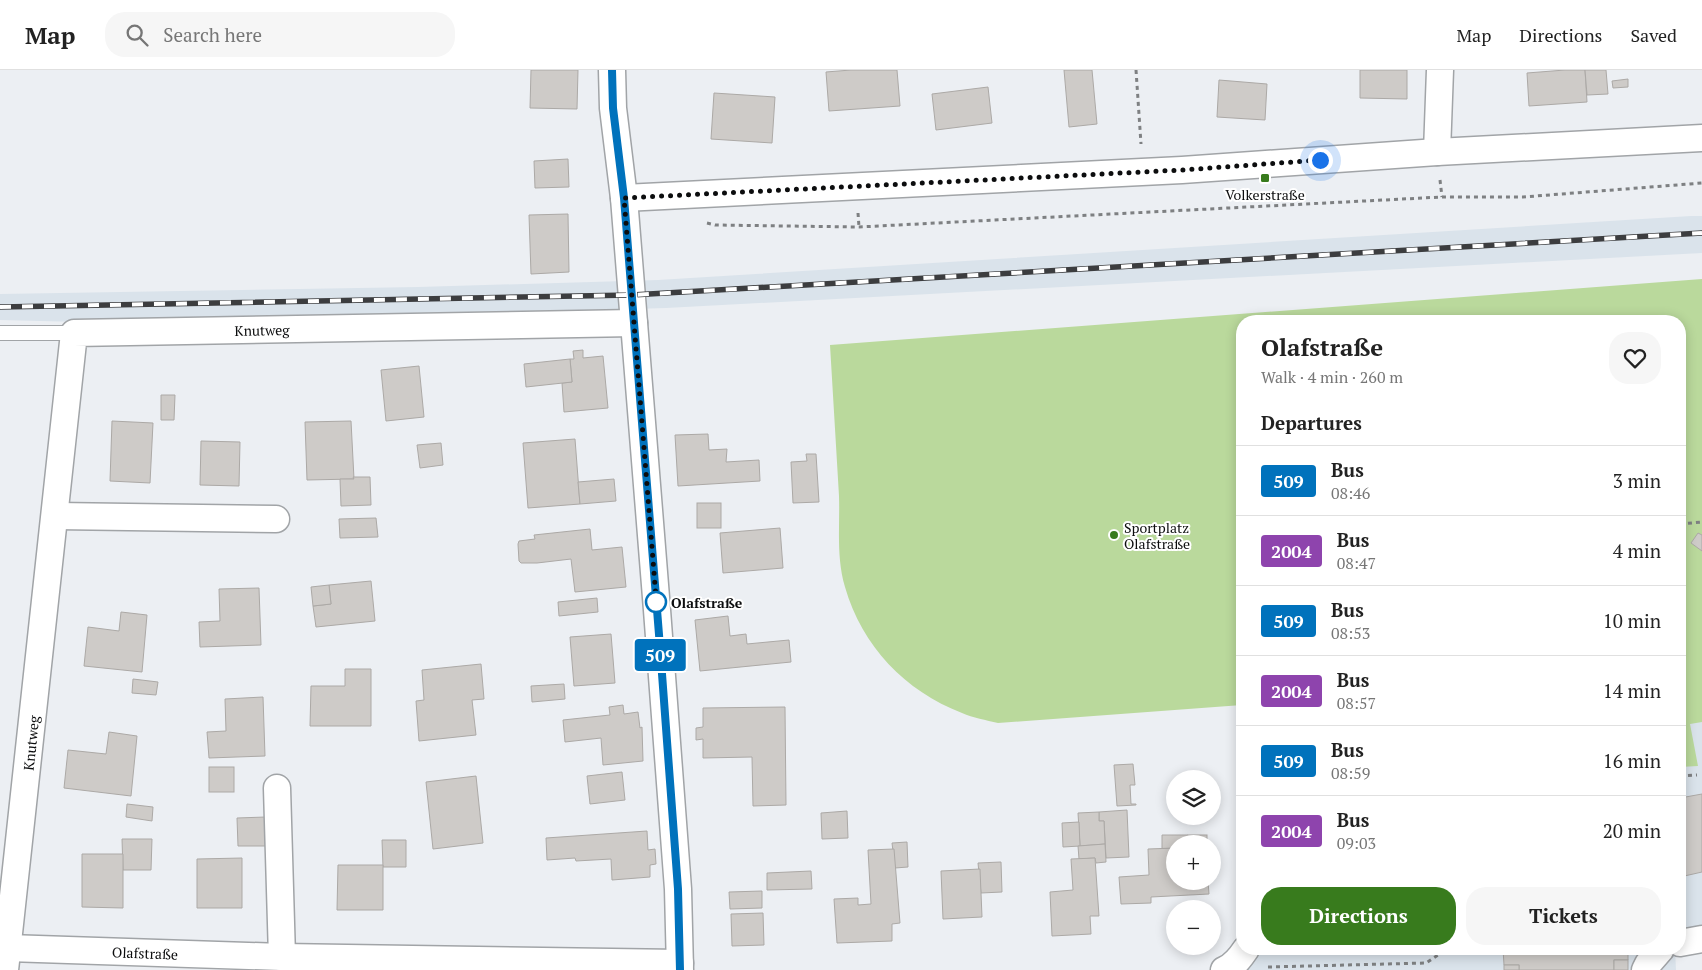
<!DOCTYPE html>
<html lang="en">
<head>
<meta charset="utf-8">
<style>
	:root { --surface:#fff; --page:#f6f6f6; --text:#222; --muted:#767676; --line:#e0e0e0; --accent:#387b1d }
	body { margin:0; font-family:"PT Serif",serif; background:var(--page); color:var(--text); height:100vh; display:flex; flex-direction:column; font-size:19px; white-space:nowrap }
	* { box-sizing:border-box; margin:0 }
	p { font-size:16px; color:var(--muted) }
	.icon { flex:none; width:28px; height:28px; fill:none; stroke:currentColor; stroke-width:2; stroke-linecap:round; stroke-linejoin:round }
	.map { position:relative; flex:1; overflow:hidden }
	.side { position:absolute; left:1236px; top:245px; width:450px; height:640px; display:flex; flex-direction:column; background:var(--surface); border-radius:20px; box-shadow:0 2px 12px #0003 }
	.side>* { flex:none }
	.badge { padding:0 10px; border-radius:4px; font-size:18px; line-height:32px }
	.controls { position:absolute; left:1166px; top:700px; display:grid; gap:10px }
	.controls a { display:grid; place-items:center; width:55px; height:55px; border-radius:50%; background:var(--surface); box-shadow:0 2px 12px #0003; font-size:25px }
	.you { position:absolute; width:25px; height:25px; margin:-12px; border:4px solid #fff; border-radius:50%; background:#1a73e8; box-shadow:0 0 0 8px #1a73e833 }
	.map>.badge { position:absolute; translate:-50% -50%; box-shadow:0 0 0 2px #fff }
	h2 { padding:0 25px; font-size:19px; line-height:45px }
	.round { display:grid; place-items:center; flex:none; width:52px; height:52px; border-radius:20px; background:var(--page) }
	.summary { display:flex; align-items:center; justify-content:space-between; height:85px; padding:0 25px }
	h1 { font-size:24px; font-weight:700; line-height:38px }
	.cta { display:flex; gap:10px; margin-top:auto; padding:10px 25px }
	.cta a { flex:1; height:58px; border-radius:20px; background:var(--accent); color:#fff; font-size:20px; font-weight:700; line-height:58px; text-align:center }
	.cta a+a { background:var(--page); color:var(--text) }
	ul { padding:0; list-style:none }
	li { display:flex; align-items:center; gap:15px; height:70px; padding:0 25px; border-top:1px solid var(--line) }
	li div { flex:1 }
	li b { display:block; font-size:19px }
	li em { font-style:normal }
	li .badge { min-width:55px; font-weight:700; text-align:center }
	header { display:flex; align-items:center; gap:30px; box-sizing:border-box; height:70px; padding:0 25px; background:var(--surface); border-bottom:1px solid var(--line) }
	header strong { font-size:24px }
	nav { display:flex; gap:28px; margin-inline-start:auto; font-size:18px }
	.search { width:350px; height:45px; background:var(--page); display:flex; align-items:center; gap:12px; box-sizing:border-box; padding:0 18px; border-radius:20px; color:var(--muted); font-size:19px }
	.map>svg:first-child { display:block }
	.built { fill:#dae3eb }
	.green { fill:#bad99c }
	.building { fill:#cecbc8; stroke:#aca9a6 }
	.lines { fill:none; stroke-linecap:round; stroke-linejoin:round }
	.lane-casing { stroke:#a1a4a7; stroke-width:16 }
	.street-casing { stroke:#a1a4a7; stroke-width:29 }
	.path { stroke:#7e8082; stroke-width:3; stroke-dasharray:4 4; stroke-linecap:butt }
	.lane { stroke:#fff; stroke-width:14 }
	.street { stroke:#fff; stroke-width:26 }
	.rail-casing { stroke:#3c3d3f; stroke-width:5.5 }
	.rail { stroke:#fff; stroke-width:4; stroke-dasharray:11; stroke-linecap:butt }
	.line-casing { stroke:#fff; stroke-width:11 }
	.line { stroke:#0072bc; stroke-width:8 }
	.walk { stroke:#0c0d0e; stroke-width:5; stroke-dasharray:0 9 }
	.poi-dot { fill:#387b1d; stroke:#fff; stroke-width:2 }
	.stop-dot { fill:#fff; stroke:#0072bc; stroke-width:2.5 }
	.labels { text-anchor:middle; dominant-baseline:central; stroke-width:4; stroke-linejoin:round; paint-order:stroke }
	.poi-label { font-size:14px; fill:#0c0d0e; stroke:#fff }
	.street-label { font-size:14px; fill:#0c0d0e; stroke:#fff }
	.stop-label { font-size:14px; font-weight:bold; fill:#0c0d0e; stroke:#fff; text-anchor:start }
</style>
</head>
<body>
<header>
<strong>Map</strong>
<div class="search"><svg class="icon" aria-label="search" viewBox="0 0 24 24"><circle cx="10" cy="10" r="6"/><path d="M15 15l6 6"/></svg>Search here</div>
<nav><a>Map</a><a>Directions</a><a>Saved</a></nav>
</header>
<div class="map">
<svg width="1702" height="900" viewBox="0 0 1702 900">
	<rect width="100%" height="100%" fill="#eceff3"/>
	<g class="built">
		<polygon points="1691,146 1702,146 1702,183 666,238 434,245 81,252 0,250 0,224 418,217 658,210"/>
		<polygon points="1702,448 1702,864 1680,872 1680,450"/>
		<polygon points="1320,879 1675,879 1676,900 1246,900 1259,881"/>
	</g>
	<path class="green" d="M1702 209V652L1690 654 1698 696 1680 697V251H1242V635L998 653C986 650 973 648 962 643 905 621 862 576 845 517 836 487 840 456 839 426 836 376 833 325 830 275Z"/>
	<g class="building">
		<polygon points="531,0 578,0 577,39 530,38"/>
		<polygon points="851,0 897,0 900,36 829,41 826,2"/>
		<polygon points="1064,0 1092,0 1097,54 1069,57"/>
		<polygon points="1360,0 1407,0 1407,29 1360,28"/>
		<polygon points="1565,0 1585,0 1587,32 1529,36 1527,3"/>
		<polygon points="1585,0 1606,0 1608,24 1587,25"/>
		<polygon points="1628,9 1628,17 1613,18 1612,11"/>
		<polygon points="1219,10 1267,14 1265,50 1217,47"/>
		<polygon points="988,17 992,53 936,60 932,24"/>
		<polygon points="714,23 775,27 772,73 711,69"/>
		<polygon points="568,89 569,117 535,118 534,91"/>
		<polygon points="568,144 569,202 531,204 529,145"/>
		<polygon points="583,280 583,288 603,286 608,338 564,342 562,313 572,312 570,289 574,289 573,281"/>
		<polygon points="570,289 572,312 526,317 524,294"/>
		<polygon points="419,296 424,347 386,351 381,300"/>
		<polygon points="161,325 175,325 174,350 161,350"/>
		<polygon points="112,351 153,353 150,413 110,411"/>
		<polygon points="351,351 354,409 307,410 305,352"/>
		<polygon points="708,364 709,380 727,379 726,392 759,390 760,411 678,416 675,365"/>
		<polygon points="575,369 580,434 528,438 523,373"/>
		<polygon points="201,371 240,372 239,416 200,415"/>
		<polygon points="441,373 443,395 420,398 417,375"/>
		<polygon points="806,384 816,384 819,432 793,433 791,392 807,391"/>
		<polygon points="353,407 370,407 371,435 341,436 340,409 354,409"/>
		<polygon points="614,409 616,431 580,434 578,412"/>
		<rect x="697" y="433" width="24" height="25"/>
		<polygon points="376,448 378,467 340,468 339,449"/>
		<polygon points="780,458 783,498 723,503 720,463"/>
		<polygon points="590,459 592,480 622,477 626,517 575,522 571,489 537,493 521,493 519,491 518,474 519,471 535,469 534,465"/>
		<polygon points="1698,463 1702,465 1702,481 1691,473"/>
		<polygon points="371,511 375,551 316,557 313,536 331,534 329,515"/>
		<polygon points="329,515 331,534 313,536 311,517"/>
		<polygon points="259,518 261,575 200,577 199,552 220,551 219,519"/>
		<polygon points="597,528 598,542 559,546 558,532"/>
		<polygon points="121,542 147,545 142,602 84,596 88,557 119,561"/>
		<polygon points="728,546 730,566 746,564 747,574 789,570 791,592 700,601 695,550"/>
		<polygon points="611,564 615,613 574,616 570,567"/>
		<polygon points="481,594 484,629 472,630 476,665 419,671 416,631 424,630 422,600"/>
		<polygon points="345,599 371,599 371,656 310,656 311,616 345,616"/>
		<polygon points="133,609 158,612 156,625 132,623"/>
		<polygon points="564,614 565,629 532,632 531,616"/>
		<polygon points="263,627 265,686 209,688 207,662 226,661 225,629"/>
		<polygon points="623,635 624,644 638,642 640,658 642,657 643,691 603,695 601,668 565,672 563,650 610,645 609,637"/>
		<polygon points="785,637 786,735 753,736 752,687 703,688 703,669 696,670 696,658 703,657 703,638"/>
		<polygon points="109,662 137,666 131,726 64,718 68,680 106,684"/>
		<polygon points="1133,694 1135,715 1130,715 1131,734 1136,734 1136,735 1117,736 1114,695"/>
		<rect x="209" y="697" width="25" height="25"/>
		<polygon points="622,702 625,730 590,734 587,706"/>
		<polygon points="476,706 483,773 433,779 426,712"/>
		<polygon points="1702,724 1702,802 1680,807 1680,728"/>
		<polygon points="127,734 153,737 152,751 126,747"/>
		<polygon points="1127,740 1129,787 1106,788 1104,751 1099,751 1099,742"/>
		<polygon points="847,741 848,768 822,769 821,743"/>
		<polygon points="1099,742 1099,751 1104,751 1105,774 1080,776 1078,743"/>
		<polygon points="266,747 267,776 238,776 237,748"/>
		<polygon points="1079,752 1080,776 1063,777 1062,753"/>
		<polygon points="647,761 648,780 655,779 656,794 650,795 650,807 612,810 611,789 576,791 575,788 547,790 546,768"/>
		<polygon points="1162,765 1188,765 1188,774 1175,774 1175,778 1162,779"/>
		<rect x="1188" y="765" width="19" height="9"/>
		<polygon points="122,769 152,769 151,800 123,800"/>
		<polygon points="382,770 406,770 406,797 383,797"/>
		<polygon points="907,772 908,797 895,798 892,773"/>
		<polygon points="1105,774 1106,792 1096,793 1095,788 1079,789 1078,776"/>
		<polygon points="1175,778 1175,811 1208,811 1209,824 1151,827 1151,833 1121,834 1119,807 1149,805 1148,779"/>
		<polygon points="894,779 900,853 892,854 892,871 837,873 834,829 858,828 858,835 871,834 868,780"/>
		<polygon points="82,784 123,784 123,838 82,837"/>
		<polygon points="242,788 242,838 197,838 197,789"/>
		<polygon points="1095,788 1099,846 1090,846 1091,864 1052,866 1050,822 1073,820 1071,789"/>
		<polygon points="1001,792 1002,822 981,823 978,793"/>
		<polygon points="338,795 383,795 383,840 337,840"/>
		<polygon points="980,799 982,847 943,849 941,801"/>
		<polygon points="811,801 812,819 767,820 767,803"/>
		<polygon points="762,821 762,838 730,839 729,822"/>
		<polygon points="763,843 764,875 732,876 731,844"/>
		<polygon points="1503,879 1628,879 1628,890 1614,890 1614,900 1519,900 1519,895 1504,895"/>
		<rect x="1614" y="890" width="14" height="10"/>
		<rect x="1504" y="895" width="15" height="5"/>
	</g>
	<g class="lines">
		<defs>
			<polyline id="lane" points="0,263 74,263"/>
			<g id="street">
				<polyline points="612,0 613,38 624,128 657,540 678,819 680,900"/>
				<polyline points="1437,82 1440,0"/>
				<polyline points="624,128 1182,100 1437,82 1702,68"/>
				<polyline points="56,446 276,449"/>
				<polyline points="277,718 282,887"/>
				<polyline points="1680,873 1702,869"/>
				<polyline points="8,878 282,887 680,893"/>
				<polyline points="5,900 74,263 634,253"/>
				<path d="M1224 900C1234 896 1240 888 1246 879"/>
				<polyline points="1645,900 1648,894 1661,879"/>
			</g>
		</defs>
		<use href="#lane" class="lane-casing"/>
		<use href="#street" class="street-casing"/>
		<g class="path">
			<polyline points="1136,0 1141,74"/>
			<polyline points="1440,110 1442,127"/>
			<polyline points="858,143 859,157"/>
			<polyline points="707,153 715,155 859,157 1442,127 1523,127 1702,113"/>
			<polyline points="1680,454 1702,452"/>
			<polyline points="1680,706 1697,705"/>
			<polyline points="1268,897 1426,893 1447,879"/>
		</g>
		<use href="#lane" class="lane"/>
		<use href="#street" class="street"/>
		<defs>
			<polyline id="rail" points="0,237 632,225 1702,163"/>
		</defs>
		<use href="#rail" class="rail-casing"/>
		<use href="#rail" class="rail"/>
	</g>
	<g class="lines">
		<defs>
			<polyline id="line" points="612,0 613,38 624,128 660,577 678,819 680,900"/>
		</defs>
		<use href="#line" class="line-casing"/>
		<use href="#line" class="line"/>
		<polyline class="walk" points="656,532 657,540 624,128 1182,100 1320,90"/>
	</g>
	<g class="poi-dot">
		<rect x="1260" y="103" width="10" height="10" rx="2.5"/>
		<circle cx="1114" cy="465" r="5"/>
	</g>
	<circle class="stop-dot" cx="656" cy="532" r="10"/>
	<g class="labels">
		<g class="poi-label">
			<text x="1265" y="124">Volkerstraße</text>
			<text x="1124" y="457" text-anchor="start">Sportplatz<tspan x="1124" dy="16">Olafstraße</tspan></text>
		</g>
		<g class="street-label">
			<text transform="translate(262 260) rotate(-1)">Knutweg</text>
			<text transform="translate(31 673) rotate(-84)">Knutweg</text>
			<text transform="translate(145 883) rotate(2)">Olafstraße</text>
		</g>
		<g class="stop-label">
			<text x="671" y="532">Olafstraße</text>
		</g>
	</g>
</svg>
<div class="controls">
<a><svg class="icon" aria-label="layers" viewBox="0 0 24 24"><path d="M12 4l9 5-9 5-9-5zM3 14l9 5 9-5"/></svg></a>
<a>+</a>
<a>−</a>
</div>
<div class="you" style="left:1320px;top:90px"></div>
<b class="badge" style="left:660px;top:585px;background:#0072bc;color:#fff">509</b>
<section class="side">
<div class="summary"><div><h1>Olafstraße</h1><p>Walk · 4 min · 260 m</p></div><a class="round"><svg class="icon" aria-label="heart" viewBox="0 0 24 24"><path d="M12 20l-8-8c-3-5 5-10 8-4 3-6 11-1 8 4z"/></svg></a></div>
<h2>Departures</h2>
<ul>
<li><span class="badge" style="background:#0072bc;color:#fff">509</span><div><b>Bus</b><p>08:46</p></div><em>3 min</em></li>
<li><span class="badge" style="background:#8e44ad;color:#fff">2004</span><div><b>Bus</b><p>08:47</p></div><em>4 min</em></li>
<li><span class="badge" style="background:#0072bc;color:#fff">509</span><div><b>Bus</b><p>08:53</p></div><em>10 min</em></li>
<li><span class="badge" style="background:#8e44ad;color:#fff">2004</span><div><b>Bus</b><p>08:57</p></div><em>14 min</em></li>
<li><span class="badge" style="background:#0072bc;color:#fff">509</span><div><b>Bus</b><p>08:59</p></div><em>16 min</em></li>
<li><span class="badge" style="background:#8e44ad;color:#fff">2004</span><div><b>Bus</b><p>09:03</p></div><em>20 min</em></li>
</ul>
<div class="cta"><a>Directions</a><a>Tickets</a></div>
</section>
</div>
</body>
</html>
